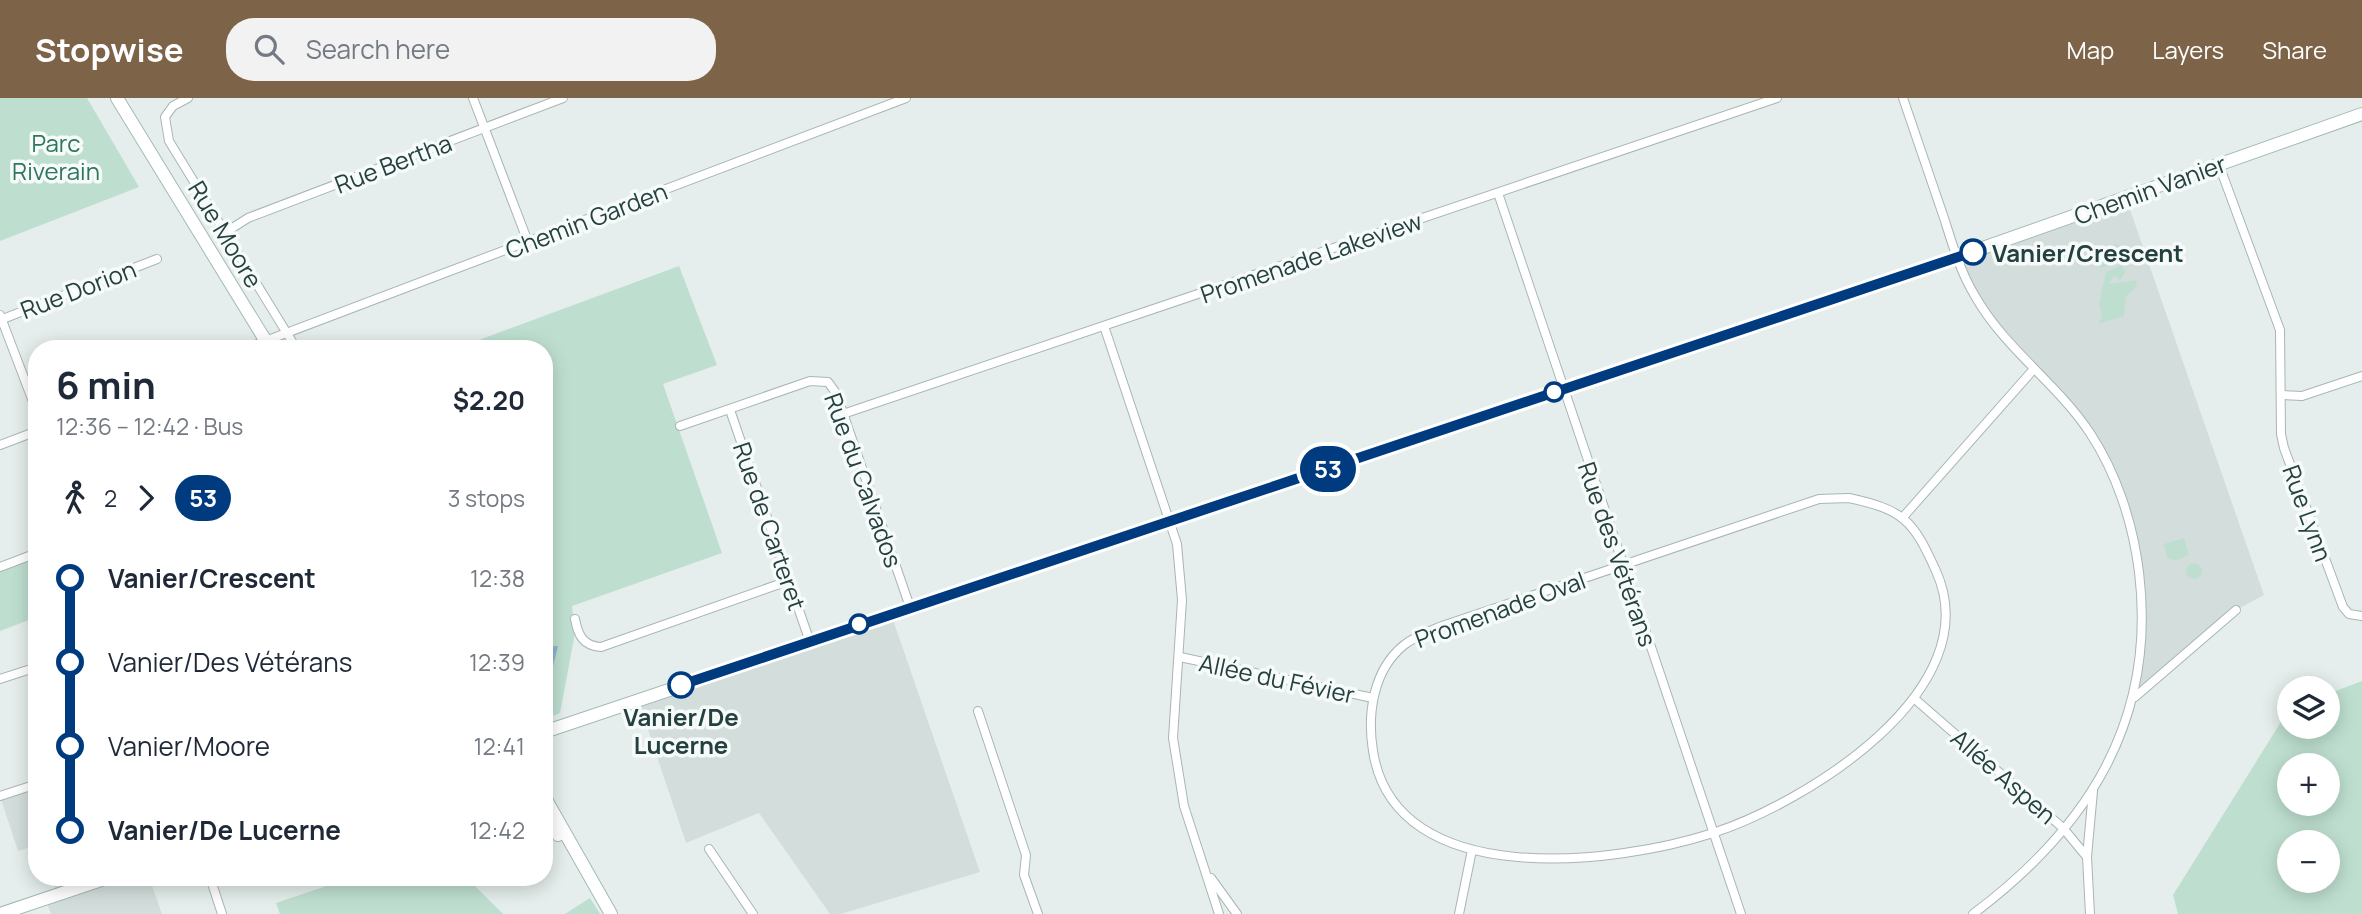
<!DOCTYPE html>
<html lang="en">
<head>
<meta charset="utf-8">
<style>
	:root { --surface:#fff; --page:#f2f2f3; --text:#1f2937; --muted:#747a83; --accent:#7d6449 }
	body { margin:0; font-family:Manrope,sans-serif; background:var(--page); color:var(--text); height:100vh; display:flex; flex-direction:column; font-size:26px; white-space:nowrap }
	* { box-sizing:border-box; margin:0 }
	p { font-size:23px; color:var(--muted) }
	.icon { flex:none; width:38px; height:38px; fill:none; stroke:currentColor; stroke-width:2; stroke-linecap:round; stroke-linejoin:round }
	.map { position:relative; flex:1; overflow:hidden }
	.panel { position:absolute; left:28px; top:242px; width:525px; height:546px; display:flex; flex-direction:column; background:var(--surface); border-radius:28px; box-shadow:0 4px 18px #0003 }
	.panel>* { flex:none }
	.badge { padding:0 14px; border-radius:23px; font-size:24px; line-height:46px }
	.controls { position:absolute; left:2277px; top:578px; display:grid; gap:14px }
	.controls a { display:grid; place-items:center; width:63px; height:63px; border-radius:50%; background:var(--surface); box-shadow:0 4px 18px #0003; font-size:35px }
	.map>.badge { position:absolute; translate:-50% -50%; box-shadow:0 0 0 4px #fff }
	.legs { display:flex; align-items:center; gap:10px; height:77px; padding:0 28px; font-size:23px }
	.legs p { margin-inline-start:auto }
	.head { display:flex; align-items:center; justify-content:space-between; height:119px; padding:0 28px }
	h1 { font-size:38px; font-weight:700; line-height:52px }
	ul { padding:0 28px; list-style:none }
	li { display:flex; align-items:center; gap:24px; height:84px; font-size:26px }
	li i { display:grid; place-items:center; width:10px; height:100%; margin:0 9px; background:currentColor }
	li i::after { content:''; width:18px; height:18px; margin:-9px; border:5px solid; border-radius:50%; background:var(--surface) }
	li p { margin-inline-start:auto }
	li:first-child i { background:linear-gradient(#0000 50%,currentColor 0) }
	li:last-child i { background:linear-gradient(currentColor 50%,#0000 0) }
	header { display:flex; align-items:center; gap:42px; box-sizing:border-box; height:98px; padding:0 35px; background:var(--accent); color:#fff }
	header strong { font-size:33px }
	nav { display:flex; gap:38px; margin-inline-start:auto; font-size:24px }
	.search { width:490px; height:63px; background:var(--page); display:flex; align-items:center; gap:18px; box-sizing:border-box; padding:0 24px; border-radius:28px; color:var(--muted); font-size:26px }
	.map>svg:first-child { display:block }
	.built { fill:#d3dedc }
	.green { fill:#bedfd0; fill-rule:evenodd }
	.water { fill:#8eb5d2 }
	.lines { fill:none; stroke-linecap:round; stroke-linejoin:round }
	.street-casing { stroke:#a7b6b5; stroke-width:10 }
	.secondary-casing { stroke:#a3bab8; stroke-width:14 }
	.street { stroke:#fff; stroke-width:8 }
	.secondary { stroke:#fff; stroke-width:12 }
	.line-1-casing { stroke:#fff; stroke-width:16 }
	.line-1 { stroke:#003b80; stroke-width:10 }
	.stop-1-dot { fill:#fff; stroke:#003b80; stroke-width:3.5 }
	.labels { text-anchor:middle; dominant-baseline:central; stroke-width:7; stroke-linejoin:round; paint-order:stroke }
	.park-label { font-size:24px; fill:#2e775e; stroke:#f6faf9 }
	.street-label { font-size:24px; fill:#244040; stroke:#f6faf9 }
	.stop-label { font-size:24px; font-weight:bold; fill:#244040; stroke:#f6faf9; text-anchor:start }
</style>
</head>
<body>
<header>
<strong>Stopwise</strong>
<div class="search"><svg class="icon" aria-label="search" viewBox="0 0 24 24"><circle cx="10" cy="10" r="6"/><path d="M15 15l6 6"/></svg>Search here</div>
<nav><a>Map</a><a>Layers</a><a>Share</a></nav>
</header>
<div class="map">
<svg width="2362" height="816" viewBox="0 0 2362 816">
	<rect width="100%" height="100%" fill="#e5eeec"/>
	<g class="built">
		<polygon points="2126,100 2264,497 2236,512 2135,599 2142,530 2128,420 2090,334 2001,236 1955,160"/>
		<polygon points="891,516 980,774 841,816 830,816 759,715 686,745 638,602"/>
		<polygon points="37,686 37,747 18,753 0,698"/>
		<polygon points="51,779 149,779 162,816 51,816 45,800 57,796"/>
	</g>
	<g class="green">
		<polygon points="0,0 87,0 139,89 0,143"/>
		<polygon points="2117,146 2123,163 2101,170 2097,164 2096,152"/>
		<polygon points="2122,167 2125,175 2120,182 2114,178 2109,186 2136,182 2137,188 2126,199 2124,218 2098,226 2102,220 2099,205 2106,174"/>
		<polygon points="679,168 717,267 663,286 722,455 572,508 575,535 560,615 544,622 544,250 457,250"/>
		<polygon points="2184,440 2189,457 2175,463 2167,460 2164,446"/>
		<polygon points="37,450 37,519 0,533 0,464"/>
		<circle cx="2194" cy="473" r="8"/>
		<path d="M2362 583V816H2178L2173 797 2289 611V628H2328V596ZM2289 667H2328V705H2289ZM2289 744H2328V782H2289Z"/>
		<polygon points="353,779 466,779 503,816 280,816 276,805"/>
		<polygon points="590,800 600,816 565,816"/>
	</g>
	<polygon class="water" points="558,548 549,584 544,588 544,549"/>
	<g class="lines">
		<defs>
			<g id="street">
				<polyline points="188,0 173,8 165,19 169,43 296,250"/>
				<polyline points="473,0 528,144"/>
				<path d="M1903 0C1917 40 1930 80 1944 120 1953 148 1960 173 1975 198 2005 251 2057 285 2090 335 2117 376 2133 426 2139 474 2157 622 2088 730 1973 816"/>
				<polyline points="2219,67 2280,232 2281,336 2284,350 2343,509 2349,516 2362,518"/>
				<polyline points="1498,95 1741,816"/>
				<polyline points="226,134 248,120 563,0"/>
				<polyline points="0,217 37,314"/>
				<polyline points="0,222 157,161"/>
				<polyline points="1104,228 1177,446 1182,502 1173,640 1184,708 1219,816"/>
				<polyline points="247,250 906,0"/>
				<polyline points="2282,297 2302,298 2362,278"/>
				<polyline points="730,312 810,544"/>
				<polyline points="843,316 1777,0"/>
				<polyline points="680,328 810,283 828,284 836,295 910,509"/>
				<polyline points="0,347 37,333"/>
				<path d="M1849 400C1904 412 1913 422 1936 473 1990 592 1805 705 1713 735 1618 766 1395 795 1373 653 1367 616 1373 572 1404 547 1415 538 1430 533 1442 528L1819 401Z"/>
				<polyline points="1904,418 2033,272"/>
				<polyline points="0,469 37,455"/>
				<path d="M575 521C578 537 583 548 601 549L788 483"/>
				<polyline points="1180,559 1373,600"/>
				<polyline points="0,581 37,569"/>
				<polyline points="2135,599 2236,512"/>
				<polyline points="1916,602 2063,730 2087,759"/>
				<polyline points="978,613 1026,757 1024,777 1038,816"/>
				<polyline points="0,698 37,686"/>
				<polyline points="709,751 753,816"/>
				<polyline points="210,779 222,816"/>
				<polyline points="1211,780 1237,816"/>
				<polyline points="1459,816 1472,752"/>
				<polyline points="2090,816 2087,759 2093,693"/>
			</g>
			<g id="secondary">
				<polyline points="117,0 270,250"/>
				<polyline points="544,634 1946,163 2362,16"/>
				<polyline points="544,698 611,816"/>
				<polyline points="544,717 558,737"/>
				<polyline points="0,816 110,779"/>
			</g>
		</defs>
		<use href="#street" class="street-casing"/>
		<use href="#secondary" class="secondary-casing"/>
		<use href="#street" class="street"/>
		<use href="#secondary" class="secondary"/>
	</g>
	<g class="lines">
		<defs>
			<polyline id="line-1" points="681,587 1973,154"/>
		</defs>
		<use href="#line-1" class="line-1-casing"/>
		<use href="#line-1" class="line-1"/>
	</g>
	<g class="stop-1-dot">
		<circle cx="1973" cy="154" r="12"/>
		<circle cx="1554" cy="294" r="9"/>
		<circle cx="859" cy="526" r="9"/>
		<circle cx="681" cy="587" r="12"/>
	</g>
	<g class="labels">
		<g class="park-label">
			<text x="56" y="44">Parc<tspan x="56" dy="28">Riverain</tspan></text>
		</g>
		<g class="street-label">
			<text transform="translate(393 65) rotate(-21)">Rue Bertha</text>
			<text transform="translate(2150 91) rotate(-20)">Chemin Vanier</text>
			<text transform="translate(586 122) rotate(-21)">Chemin Garden</text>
			<text transform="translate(226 136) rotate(59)">Rue Moore</text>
			<text transform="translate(1311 159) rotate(-19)">Promenade Lakeview</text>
			<text transform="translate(78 191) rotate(-21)">Rue Dorion</text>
			<text transform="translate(864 382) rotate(70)">Rue du Calvados</text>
			<text transform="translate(2308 415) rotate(70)">Rue Lynn</text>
			<text transform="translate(770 428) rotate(71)">Rue de Carteret</text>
			<text transform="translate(1618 456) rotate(71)">Rue des Vétérans</text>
			<text transform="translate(1500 511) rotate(-20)">Promenade Oval</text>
			<text transform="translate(1277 580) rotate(12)">Allée du Févier</text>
			<text transform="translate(2004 678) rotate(41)">Allée Aspen</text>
		</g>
		<g class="stop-label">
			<text x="1992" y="154">Vanier/Crescent</text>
			<text x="681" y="618" text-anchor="middle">Vanier/De<tspan x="681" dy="28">Lucerne</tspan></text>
		</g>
	</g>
</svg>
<div class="controls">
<a><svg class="icon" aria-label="layers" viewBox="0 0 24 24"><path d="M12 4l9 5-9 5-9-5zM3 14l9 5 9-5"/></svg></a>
<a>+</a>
<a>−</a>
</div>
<b class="badge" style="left:1328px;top:371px;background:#003b80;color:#fff">53</b>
<section class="panel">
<div class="head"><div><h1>6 min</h1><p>12:36 – 12:42 · Bus</p></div><b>$2.20</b></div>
<div class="legs"><svg class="icon" aria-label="walk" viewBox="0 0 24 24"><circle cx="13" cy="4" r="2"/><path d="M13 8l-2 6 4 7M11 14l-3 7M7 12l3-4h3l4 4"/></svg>2<svg class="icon" aria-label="forward" viewBox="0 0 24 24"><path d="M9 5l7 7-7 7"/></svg><b class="badge" style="background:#003b80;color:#fff">53</b><p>3 stops</p></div>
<ul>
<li><i style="color:#003b80"></i><b>Vanier/Crescent</b><p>12:38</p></li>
<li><i style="color:#003b80"></i><span>Vanier/Des Vétérans</span><p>12:39</p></li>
<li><i style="color:#003b80"></i><span>Vanier/Moore</span><p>12:41</p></li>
<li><i style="color:#003b80"></i><b>Vanier/De Lucerne</b><p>12:42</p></li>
</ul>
</section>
</div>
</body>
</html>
